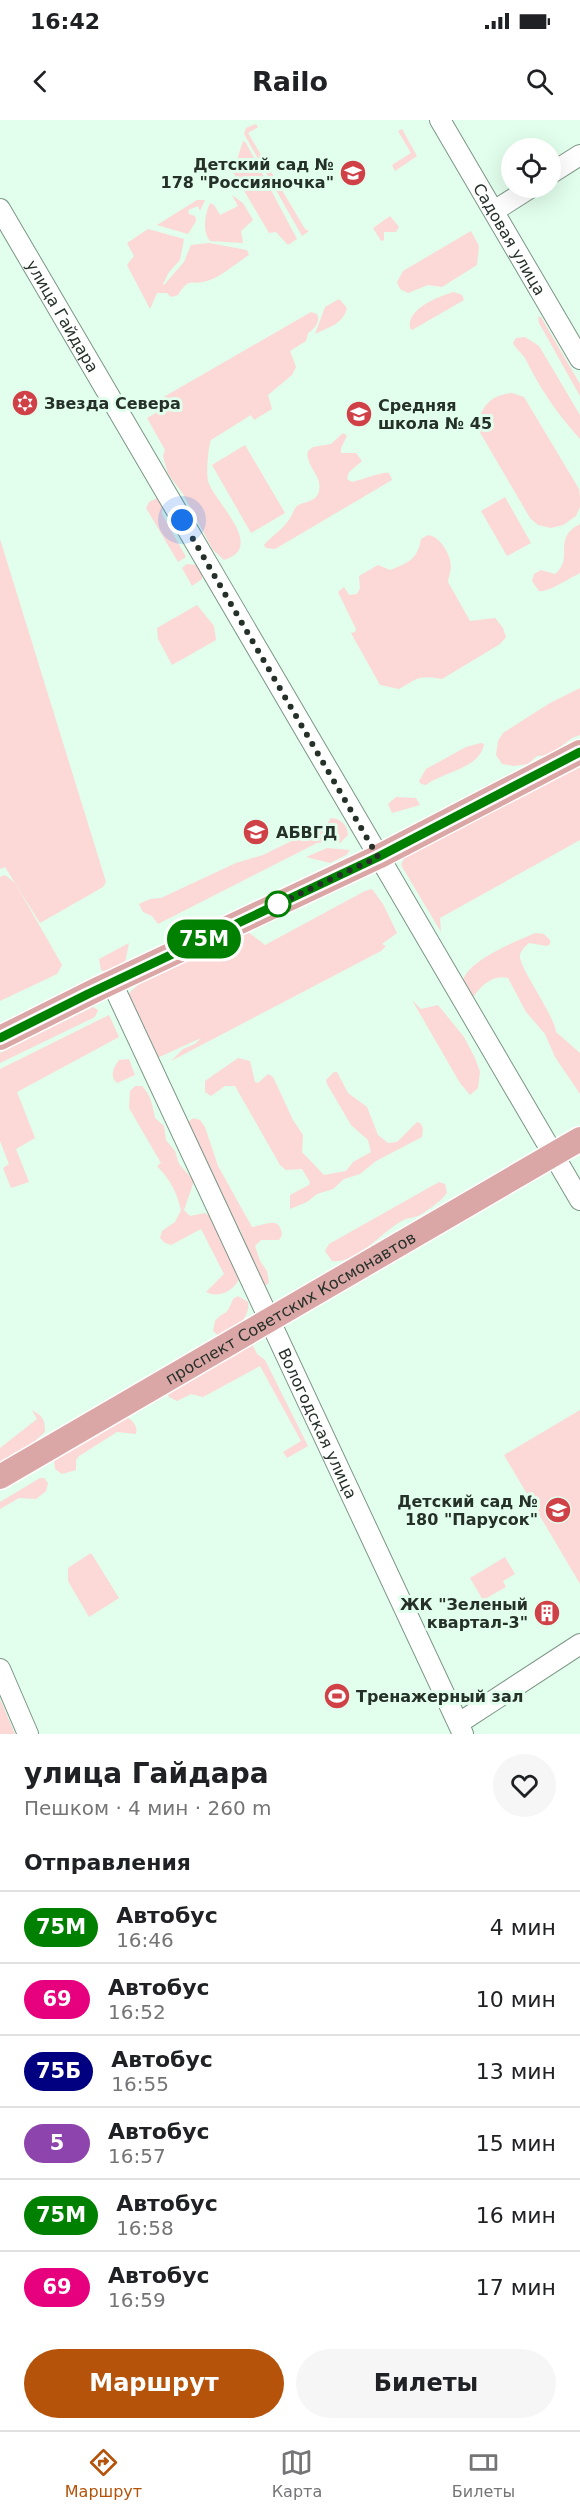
<!DOCTYPE html>
<html lang="ru">
<head>
<meta charset="utf-8">
<style>
	:root { --surface:#fff; --page:#f6f6f6; --text:#202124; --muted:#757577; --line:#e0e0e0; --accent:#b45309 }
	body { margin:0; font-family:"DejaVu Sans",sans-serif; background:var(--page); color:var(--text); height:100vh; display:flex; flex-direction:column; font-size:22px; white-space:nowrap }
	* { box-sizing:border-box; margin:0 }
	p { font-size:20px; color:var(--muted) }
	.icon { flex:none; width:33px; height:33px; fill:none; stroke:currentColor; stroke-width:2; stroke-linecap:round; stroke-linejoin:round }
	.map { position:relative; height:1614px; overflow:hidden }
	.drawer { display:flex; flex-direction:column; background:var(--surface); flex:1 }
	.drawer>* { flex:none }
	.badge { padding:0 12px; border-radius:20px; font-size:21px; line-height:39px }
	.fabs { position:absolute; left:501px; top:18px; display:grid; gap:12px }
	.fabs a { display:grid; place-items:center; width:60px; height:60px; border-radius:50%; background:var(--surface); box-shadow:0 6px 24px #0002; font-size:30px }
	.you { position:absolute; width:30px; height:30px; margin:-15px; border:4px solid #fff; border-radius:50%; background:#1a73e8; box-shadow:0 0 0 9px #1a73e833 }
	.map>.badge { position:absolute; translate:-50% -50%; box-shadow:0 0 0 3px #fff }
	h2 { padding:0 24px; font-size:22px; line-height:54px }
	.round { display:grid; place-items:center; flex:none; width:63px; height:63px; border-radius:32px; background:var(--page) }
	.summary { display:flex; align-items:center; justify-content:space-between; height:102px; padding:0 24px }
	h1 { font-size:28px; font-weight:700; line-height:45px }
	.button { display:flex; gap:12px; margin-top:auto; padding:12px 24px }
	.button a { flex:1; height:69px; border-radius:36px; background:var(--accent); color:#fff; font-size:24px; font-weight:700; line-height:69px; text-align:center }
	.button a+a { background:var(--page); color:var(--text) }
	ul { padding:0; list-style:none }
	li { display:flex; align-items:center; gap:18px; height:72px; padding:0 24px; border-top:2px solid var(--line) }
	li div { flex:1 }
	li b { display:block; font-size:22px }
	li em { font-style:normal }
	li .badge { min-width:66px; font-weight:700; text-align:center }
	.status { display:flex; justify-content:space-between; align-items:center; height:42px; padding:0 30px; background:var(--surface); direction:ltr }
	.status svg { height:16px; fill:currentColor }
	header { display:flex; justify-content:space-between; align-items:center; height:78px; padding:0 24px; background:var(--surface); font-size:27px; font-weight:700 }
	.tab-bar { display:flex; justify-content:space-around; align-items:center; height:84px; border-top:2px solid var(--line); background:var(--surface); font-size:16px; color:var(--muted) }
	.tab-bar a { display:grid; justify-items:center; gap:3px }
	.tab-bar .current { color:var(--accent) }
	.map>svg:first-child { display:block }
	.green { fill:#fcd8d6 }
	.lines { fill:none; stroke-linecap:round; stroke-linejoin:round }
	.minor-casing { stroke:#7c9686; stroke-width:22 }
	.major-casing { stroke:#fff; stroke-width:27 }
	.minor { stroke:#fff; stroke-width:20 }
	.major { stroke:#daa7a6; stroke-width:24 }
	.line-casing { stroke:#fff; stroke-width:14 }
	.line { stroke:#008000; stroke-width:9 }
	.walk { stroke:#253029; stroke-width:6; stroke-dasharray:0 10.8 }
	.stop-dot { fill:#fff; stroke:#008000; stroke-width:3 }
	.labels { text-anchor:middle; dominant-baseline:central; stroke-width:6; stroke-linejoin:round; paint-order:stroke }
	.poi-label { font-size:16px; font-weight:bold; fill:#253029; stroke:#e2feec; text-anchor:start }
	.street-label { font-size:16px; fill:#253029; stroke:#e2feec }
</style>
</head>
<body>
<div class="status"><b>16:42</b><svg viewBox="0 0 49 12"><path d="M0 12V9h3v3zM5 12V6h3v6zM10 12V3h3v9zM15 12V0h3v12zM26 1h20v11H26zM47 4h2v5h-2z"/></svg></div>
<header><svg class="icon" aria-label="back" viewBox="0 0 24 24"><path d="M15 5l-7 7 7 7"/></svg>Railo<svg class="icon" aria-label="search" viewBox="0 0 24 24"><circle cx="10" cy="10" r="6"/><path d="M15 15l6 6"/></svg></header>
<div class="map">
<svg width="580" height="1614" viewBox="0 0 580 1614">
	<rect width="100%" height="100%" fill="#e2feec"/>
	<g class="green">
		<polygon points="256,4 258,7 248,13 305,109 309,111 302,116 244,14 246,8"/>
		<polygon points="402,9 417,36 395,51 392,45 411,33 398,11"/>
		<polygon points="243,21 246,23 297,119 288,125 276,112 269,113 233,52"/>
		<path d="M232 75 243 83 253 100 241 111 243 123 210 121C202 111 205 94 210 83L214 85 220 95 238 86Z"/>
		<polygon points="197,80 205,80 200,91 198,86 188,90 189,94 195,96 196,101 188,114 157,105"/>
		<polygon points="390,96 399,107 396,112 384,112 384,120 381,121 373,108"/>
		<path d="M148 109 184 119 180 140 169 152 163 164 164 165 184 142 191 125 209 123 247 130 249 135C236 143 221 157 207 161 193 166 189 156 178 175L171 177 167 173H157L150 189 127 145 134 136 127 123Z"/>
		<polygon points="471,111 479,126 477,145 442,167 428,165 408,173 400,169 397,162 403,151"/>
		<path d="M454 172 462 175 464 180 412 210 410 208C406 189 439 176 454 172Z"/>
		<path d="M339 179 347 188C343 204 329 207 315 214L325 187Z"/>
		<path d="M311 192 317 194C321 202 314 209 308 213L306 221 290 231 296 247 292 255 268 275 272 289 254 300 251 295 211 320C208 328 206 353 208 361 214 382 267 427 224 440L213 430 183 374 168 354 163 336 165 330 147 298 159 291 154 287 155 282Z"/>
		<polygon points="538,197 541,197 580,264 580,276 539,203"/>
		<path d="M525 217 539 226 580 295V319C558 295 539 267 525 238 522 233 516 229 513 223L516 218Z"/>
		<path d="M512 273 524 277 579 369 580 377V387L576 396 563 405 551 408 538 405 530 398 478 309C479 288 490 275 512 273Z"/>
		<path d="M343 313 347 316 341 328V333H356L362 341 349 352 347 359 352 362C362 360 383 351 389 353L392 360 275 429 266 428 264 425C270 417 284 409 290 398 293 394 293 390 297 386 305 381 317 382 319 371 323 355 304 345 308 331L313 327 331 324Z"/>
		<polygon points="245,325 285,393 251,413 212,345"/>
		<polygon points="159,377 162,379 162,394 186,437 178,442 146,388 149,382"/>
		<polygon points="505,377 531,423 507,436 481,391"/>
		<path d="M580 404V453C570 458 547 473 539 471L532 461 534 454 541 450 555 454C575 438 551 419 580 404Z"/>
		<path d="M428 415C440 416 451 435 451 447 451 452 448 457 448 462L470 501 495 498 503 508 506 517 500 524 442 559C419 555 419 557 399 569L380 565 351 513 355 512 356 509 338 472 344 467 349 475 357 474 360 468 359 456 378 445 390 450C408 443 418 439 421 419Z"/>
		<polygon points="0,419 106,762 103,767 40,803 5,747 0,749"/>
		<polygon points="187,444 196,445 202,453 202,459 192,466 182,448"/>
		<polygon points="197,485 214,506 216,520 172,545 158,519 157,508"/>
		<polygon points="580,568 580,615 572,618 550,635 537,636 528,644 514,646 502,644 496,635 498,621 503,613 550,583"/>
		<path d="M481 623 484 624C480 649 442 652 426 665L421 664 419 661 426 649 466 627Z"/>
		<polygon points="580,647 580,720 440,798 441,812 401,745 406,734"/>
		<polygon points="396,677 416,678 420,685 392,693 388,684"/>
		<path d="M331 698C341 699 347 704 348 715L340 723 335 720 327 704Z"/>
		<polygon points="322,706 327,712 325,722 317,723 158,804 152,796 143,792 139,784 150,779 161,778 236,743 263,735"/>
		<polygon points="327,728 350,730 346,735 330,743 306,737"/>
		<polygon points="5,755 15,763 62,845 57,854 0,881 0,757"/>
		<polygon points="372,769 383,784 397,813 382,824 386,826 381,831 171,941 183,929 195,924 201,918 155,939 127,875 139,864 248,812 265,825 365,771"/>
		<path d="M535 813 544 814 550 820V824L547 826 529 823C526 826 521 830 520 835 517 845 554 894 556 912L580 933V974L555 937 545 914 526 892 508 858C494 854 481 865 474 876L470 877 463 864C461 843 519 820 535 813Z"/>
		<polygon points="129,823 125,843 106,852 101,850 99,839"/>
		<polygon points="412,880 421,889 438,885 464,917 475,938 480,952 478,968 470,975 460,963"/>
		<polygon points="93,887 98,890 95,897 0,943 0,933"/>
		<polygon points="109,895 119,917 17,972 35,1018 16,1029 29,1062 11,1068 3,1048 9,1044 0,1021 0,949"/>
		<polygon points="238,938 250,941 255,962 258,963 268,954 273,957 293,1000 303,1015 302,1032 324,1055 346,1051 353,1042 371,1032 368,1020 351,1005 327,964 326,960 334,952 337,952 348,973 367,987 378,1015 388,1023 397,1022 417,1002 420,1003 423,1008 422,1017 376,1041 360,1054 344,1059 333,1069 317,1074 307,1082 290,1089 290,1075 309,1065 310,1062 302,1049 286,1050 280,1045 235,966 225,966 211,976 205,972 205,961"/>
		<path d="M129 939 135 955 117 963C109 956 114 947 119 940Z"/>
		<path d="M135 966H142C151 975 153 987 155 998L164 1006 166 1020 175 1031 179 1044 194 1061 184 1090 190 1096 205 1093 210 1096 240 1156C236 1170 219 1179 206 1172L224 1154 201 1109 171 1125 165 1123 160 1118 162 1111 175 1102 181 1090C177 1073 170 1059 157 1046L161 1043 129 988 130 971Z"/>
		<path d="M193 998 200 1000 205 1007 218 1046 252 1107C265 1105 280 1095 282 1115L279 1120H261L255 1126 260 1141 267 1151 269 1163 263 1167 236 1118 242 1112 236 1107 187 1003Z"/>
		<path d="M439 1062 445 1064 447 1073C442 1080 426 1092 418 1096 412 1098 405 1098 400 1102 381 1113 356 1144 332 1141L325 1131 329 1124Z"/>
		<path d="M238 1176 248 1182C251 1198 233 1211 220 1217L213 1211 215 1201C227 1188 225 1199 233 1179Z"/>
		<polygon points="252,1224 257,1234 265,1240 308,1326 287,1338 283,1332 301,1321 260,1246 203,1277 191,1274 177,1281 169,1277 167,1273"/>
		<path d="M32 1290C43 1296 45 1300 45 1312L27 1328 0 1344V1328L37 1299Z"/>
		<polygon points="580,1290 580,1464 504,1335"/>
		<path d="M126 1297C133 1300 138 1307 136 1314L117 1312 79 1336 76 1340V1350L62 1354 55 1349 54 1341 60 1334Z"/>
		<polygon points="40,1358 44,1358 48,1363 46,1371 36,1379 19,1378 0,1389 0,1382"/>
		<polygon points="91,1433 119,1478 89,1497 68,1461 68,1448"/>
		<polygon points="505,1437 515,1454 503,1461 506,1467 483,1480 470,1458"/>
		<polygon points="0,1579 15,1614 0,1614"/>
	</g>
	<g class="lines">
		<defs>
			<g id="minor">
				<path id="s1" d="M440 0 580 239"/>
				<polyline points="550,54 580,35"/>
				<path id="s2" d="M0 89 580 1080"/>
				<polyline points="494,91 530,68"/>
				<path id="s3" d="M112 863 463 1614"/>
				<polyline points="0,1549 28,1614"/>
				<polyline points="459,1603 580,1524"/>
			</g>
			<g id="major">
				<polyline points="0,918 100,868 378,737 580,632"/>
				<path id="s4" d="M0 1357 580 1019"/>
			</g>
		</defs>
		<use href="#minor" class="minor-casing"/>
		<use href="#major" class="major-casing"/>
		<use href="#minor" class="minor"/>
		<use href="#major" class="major"/>
	</g>
	<g class="lines">
		<defs>
			<polyline id="line" points="0,918 88,874 378,737 580,632"/>
		</defs>
		<use href="#line" class="line-casing"/>
		<use href="#line" class="line"/>
		<polyline class="walk" points="182,400 378,737 278,784"/>
	</g>
	<defs>
		<symbol id="school-disc" viewBox="-11 -11 22 22"><circle r="9.5" fill="#d04147" stroke="#e2feec"/><path d="M0-5L7-2L0 1L-7-2ZM-4 1L0 2.5L4 1V4Q0 6-4 4Z" fill="#fff"/></symbol>
		<symbol id="synagogue-disc" viewBox="-11 -11 22 22"><circle r="9.5" fill="#d04147" stroke="#e2feec"/><path d="M0-6.5L5.6 3.2H-5.6ZM0 6.5L5.6-3.2H-5.6Z" fill="#fff"/></symbol>
		<symbol id="building-disc" viewBox="-11 -11 22 22"><circle r="9.5" fill="#d04147" stroke="#e2feec"/><path d="M-4-6H4V6H1V3H-1V6H-4ZM-2.5-4.3h1.7v1.8h-1.7ZM.8-4.3h1.7v1.8H.8ZM-2.5-1h1.7V.8h-1.7ZM.8-1h1.7V.8H.8Z" fill="#fff"/></symbol>
		<symbol id="stadium-disc" viewBox="-11 -11 22 22"><circle r="9.5" fill="#d04147" stroke="#e2feec"/><path d="M0-5a6.5 5 0 1 0 0 10a6.5 5 0 1 0 0-10ZM-3.5-1.8h7v3.6h-7Z" fill="#fff"/></symbol>
	</defs>
	<g fill-rule="evenodd">
		<use href="#school-disc" x="338" y="38" width="30" height="30"/>
		<use href="#synagogue-disc" x="10" y="268" width="30" height="30"/>
		<use href="#school-disc" x="344" y="279" width="30" height="30"/>
		<use href="#school-disc" x="241" y="697" width="30" height="30"/>
		<use href="#school-disc" x="543" y="1375" width="30" height="30"/>
		<use href="#building-disc" x="532" y="1478" width="30" height="30"/>
		<use href="#stadium-disc" x="322" y="1561" width="30" height="30"/>
	</g>
	<circle class="stop-dot" cx="278" cy="784" r="12"/>
	<g class="labels">
		<g class="poi-label">
			<text x="334" y="44" text-anchor="end">Детский сад №<tspan x="334" dy="18">178 "Россияночка"</tspan></text>
			<text x="44" y="283">Звезда Севера</text>
			<text x="378" y="285">Средняя<tspan x="378" dy="18">школа № 45</tspan></text>
			<text x="276" y="712">АБВГД</text>
			<text x="538" y="1381" text-anchor="end">Детский сад №<tspan x="538" dy="18">180 "Парусок"</tspan></text>
			<text x="528" y="1484" text-anchor="end">ЖК "Зеленый<tspan x="528" dy="18">квартал-3"</tspan></text>
			<text x="356" y="1576">Тренажерный зал</text>
		</g>
		<g class="street-label">
			<text stroke="none"><textPath href="#s1" startOffset="138">Садовая улица</textPath></text>
			<text stroke="none"><textPath href="#s2" startOffset="124">улица Гайдара</textPath></text>
			<text stroke="none"><textPath href="#s4" startOffset="336">проспект Советских Космонавтов</textPath></text>
			<text stroke="none"><textPath href="#s3" startOffset="486">Вологодская улица</textPath></text>
		</g>
	</g>
</svg>
<div class="fabs">
<a><svg class="icon" aria-label="locate" viewBox="0 0 24 24"><circle cx="12" cy="12" r="6"/><path d="M12 2v4M12 18v4M2 12h4M18 12h4"/></svg></a>
</div>
<div class="you" style="left:182px;top:400px"></div>
<b class="badge" style="left:204px;top:819px;background:#008000;color:#fff">75М</b>
</div>
<section class="drawer">
<div class="summary"><div><h1>улица Гайдара</h1><p>Пешком · 4 мин · 260 m</p></div><a class="round"><svg class="icon" aria-label="heart" viewBox="0 0 24 24"><path d="M12 20l-8-8c-3-5 5-10 8-4 3-6 11-1 8 4z"/></svg></a></div>
<h2>Отправления</h2>
<ul>
<li><span class="badge" style="background:#008000;color:#fff">75М</span><div><b>Автобус</b><p>16:46</p></div><em>4 мин</em></li>
<li><span class="badge" style="background:#e6007e;color:#fff">69</span><div><b>Автобус</b><p>16:52</p></div><em>10 мин</em></li>
<li><span class="badge" style="background:#000080;color:#fff">75Б</span><div><b>Автобус</b><p>16:55</p></div><em>13 мин</em></li>
<li><span class="badge" style="background:#8e44ad;color:#fff">5</span><div><b>Автобус</b><p>16:57</p></div><em>15 мин</em></li>
<li><span class="badge" style="background:#008000;color:#fff">75М</span><div><b>Автобус</b><p>16:58</p></div><em>16 мин</em></li>
<li><span class="badge" style="background:#e6007e;color:#fff">69</span><div><b>Автобус</b><p>16:59</p></div><em>17 мин</em></li>
</ul>
<div class="button"><a>Маршрут</a><a>Билеты</a></div>
</section>
<nav class="tab-bar">
<a class="current"><svg class="icon" aria-label="directions" viewBox="0 0 24 24"><path d="M12 3l9 9-9 9-9-9zM9 14v-3h6M13 9l2 2-2 2"/></svg>Маршрут</a>
<a><svg class="icon" aria-label="map" viewBox="0 0 24 24"><path d="M3 6l6-2 6 2 6-2v14l-6 2-6-2-6 2zM9 4v14M15 6v14"/></svg>Карта</a>
<a><svg class="icon" aria-label="tickets" viewBox="0 0 24 24"><path d="M3 7h18v10H3zM15 7v10"/></svg>Билеты</a>
</nav>
</body>
</html>
